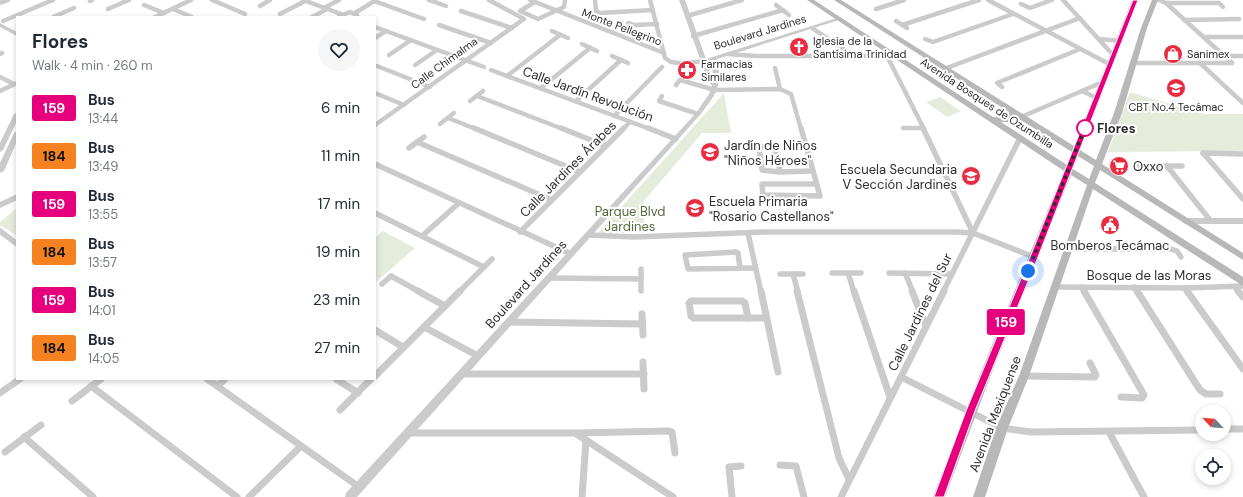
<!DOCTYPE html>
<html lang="en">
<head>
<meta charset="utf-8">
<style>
	:root { --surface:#fff; --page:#f6f6f7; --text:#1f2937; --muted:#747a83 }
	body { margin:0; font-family:"DM Sans",sans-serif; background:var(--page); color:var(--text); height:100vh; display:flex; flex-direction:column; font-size:15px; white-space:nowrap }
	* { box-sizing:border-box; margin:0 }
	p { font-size:13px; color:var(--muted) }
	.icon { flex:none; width:22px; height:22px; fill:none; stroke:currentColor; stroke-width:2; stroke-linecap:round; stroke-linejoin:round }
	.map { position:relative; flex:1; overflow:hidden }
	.side { position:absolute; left:16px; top:16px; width:360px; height:364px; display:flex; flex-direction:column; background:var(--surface); border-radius:0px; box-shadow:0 2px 6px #0003 }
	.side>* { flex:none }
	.badge { padding:0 8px; border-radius:3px; font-size:14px; line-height:26px }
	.needle { width:26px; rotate:296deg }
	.buttons { position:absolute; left:1195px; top:405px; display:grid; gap:8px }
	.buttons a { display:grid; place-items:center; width:36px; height:36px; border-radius:50%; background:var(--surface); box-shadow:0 2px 6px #0003; font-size:20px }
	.you { position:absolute; width:20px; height:20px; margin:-10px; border:3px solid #fff; border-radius:50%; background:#1a73e8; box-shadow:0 0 0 6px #1a73e833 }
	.map>.badge { position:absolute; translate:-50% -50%; box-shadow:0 0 0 2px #fff }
	.round { display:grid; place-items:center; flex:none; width:42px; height:42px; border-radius:21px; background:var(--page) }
	.head { display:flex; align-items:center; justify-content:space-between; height:68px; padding:0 16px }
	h1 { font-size:19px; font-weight:700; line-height:30px }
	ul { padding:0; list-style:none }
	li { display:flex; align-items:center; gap:12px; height:48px; padding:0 16px }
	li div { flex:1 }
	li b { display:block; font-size:15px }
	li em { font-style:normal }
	li .badge { min-width:44px; font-weight:700; text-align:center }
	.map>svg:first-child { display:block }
	.green { fill:#e5ecdb }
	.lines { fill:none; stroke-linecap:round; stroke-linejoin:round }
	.minor-far2 { stroke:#cbcbcb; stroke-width:4.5 }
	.minor-far1 { stroke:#cbcbcb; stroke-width:5.5 }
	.minor { stroke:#cbcbcb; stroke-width:7 }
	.tertiary { fill:#cbcbcb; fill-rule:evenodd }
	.secondary { fill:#b8b8b8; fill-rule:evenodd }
	.line { fill:#e6007e; stroke:#fff }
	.walk { stroke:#2e2e2e; stroke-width:4; stroke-dasharray:0 7.2 }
	.stop-dot { fill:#fff; stroke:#e6007e; stroke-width:2 }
	.labels { text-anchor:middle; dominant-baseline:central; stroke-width:4; stroke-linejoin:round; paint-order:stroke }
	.far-street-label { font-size:11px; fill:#2e2e2e; stroke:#fff }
	.far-poi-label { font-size:11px; fill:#2e2e2e; stroke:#fff; text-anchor:start }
	.street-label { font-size:13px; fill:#2e2e2e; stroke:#fff }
	.stop-label { font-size:13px; font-weight:bold; fill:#2e2e2e; stroke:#fff; text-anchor:start }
	.poi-label { font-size:13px; fill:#2e2e2e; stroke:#fff; text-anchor:start }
	.park-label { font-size:13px; fill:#536b3a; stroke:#fff }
</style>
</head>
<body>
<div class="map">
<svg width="1243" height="497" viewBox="0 0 1243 497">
	<rect width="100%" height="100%" fill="#fff"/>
	<g class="green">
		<polygon points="1130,92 1204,114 1243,114 1243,151 1108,152"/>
		<polygon points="724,93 731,133 702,133 644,201 644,233 598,233"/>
		<polygon points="940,97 961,111 947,117 926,102"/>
		<polygon points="17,208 17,236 0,225 0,222"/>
		<polygon points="383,231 415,248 375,283 375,238"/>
	</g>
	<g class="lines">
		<g class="minor-far2">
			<polyline points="212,0 245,14"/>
			<polyline points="303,0 341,14"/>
			<polyline points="429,0 446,6"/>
			<polyline points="530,0 664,53"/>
			<polyline points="595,0 596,11 600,13 653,10"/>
			<polyline points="650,0 665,58 671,62 679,63"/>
			<polyline points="988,0 1111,65"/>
			<polyline points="1063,0 1114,56"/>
			<polyline points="1159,0 1166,3 1232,63"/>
			<polyline points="90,1 92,0"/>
			<polyline points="374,1 424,19"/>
			<polyline points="535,2 520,11 538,19 564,7 565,0"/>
			<polyline points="0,3 8,0"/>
			<polyline points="1166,3 1219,3 1223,7"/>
			<polyline points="1021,4 1030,8 1052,0"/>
			<polyline points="144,5 164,13"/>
			<polyline points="776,5 789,15"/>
			<polyline points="260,6 270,0"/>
			<polyline points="324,8 339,0"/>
			<polyline points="108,9 129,0"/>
			<polyline points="173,9 192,17"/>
			<polyline points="876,9 904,0"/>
			<polyline points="461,11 512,28"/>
			<polyline points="355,13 376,0"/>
			<polyline points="280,14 305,1"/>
			<polyline points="339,16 350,12 357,15 356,17"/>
			<polyline points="687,16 742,0"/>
			<polyline points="53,17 74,8"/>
			<polyline points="155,17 191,0"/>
			<polyline points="312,17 327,9"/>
			<polyline points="1184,20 1239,19"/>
			<polyline points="3,21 53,0"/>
			<polyline points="896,21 907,28"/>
			<polyline points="628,23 634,25 657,24"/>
			<polyline points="439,25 491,43"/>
			<polyline points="902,25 979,0"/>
			<polyline points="375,27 484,67"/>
			<polyline points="812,28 854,56"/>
			<polyline points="552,31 568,38"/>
			<polyline points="693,36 783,10"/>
			<polyline points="1204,37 1243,37"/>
			<polyline points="375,38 386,31"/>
			<polyline points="925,39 933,42 1013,14"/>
			<polyline points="1099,39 1120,41"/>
			<polyline points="582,44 597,51"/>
			<polyline points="0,54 2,53"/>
			<polyline points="728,54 756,56 891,56"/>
			<polyline points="389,55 411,40"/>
			<polyline points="612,56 628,63"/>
			<polyline points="887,56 924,129"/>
			<polyline points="1225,56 1243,56"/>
			<polyline points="687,63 705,61"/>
			<polyline points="1133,63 1232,63"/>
			<polyline points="1200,63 1243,103"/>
			<polyline points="415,65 437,50"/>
			<polyline points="377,66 430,87"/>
			<polyline points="775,68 780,89"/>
			<polyline points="944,69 1080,18"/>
			<polyline points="491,70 650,129"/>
			<polyline points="507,76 560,35"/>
			<polyline points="0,77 14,84"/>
			<polyline points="676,85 680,80 715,90 780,89 791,94 801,129"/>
			<polyline points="1002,87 997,83 1080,49"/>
			<polyline points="541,88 590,48"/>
			<polyline points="0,91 17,83"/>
			<polyline points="1082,91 1097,98"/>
			<polyline points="375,93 404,105"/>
			<polyline points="477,96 563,129"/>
			<polyline points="662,96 659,101 698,114"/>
			<polyline points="470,101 483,91"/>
			<polyline points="576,101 621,60"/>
			<polyline points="614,116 662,67"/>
			<polyline points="1021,117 1103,82"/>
			<polyline points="448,118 476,129"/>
			<polyline points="440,124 454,113"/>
			<polyline points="375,125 524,19 489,0"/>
			<polyline points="903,128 923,128"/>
			<polyline points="623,129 630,122"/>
		</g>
		<g class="minor-far1">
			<polyline points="474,128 580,172"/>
			<polyline points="561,128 606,146"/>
			<polyline points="648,128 676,139"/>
			<polyline points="801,128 820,196 763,195 762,184 816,184"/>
			<polyline points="923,128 973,233"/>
			<polyline points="417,142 552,200"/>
			<polyline points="409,148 424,137"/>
			<polyline points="1203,153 1243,199"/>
			<polyline points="1203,153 1243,154"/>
			<polyline points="375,164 571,254"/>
			<polyline points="1135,166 1182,166"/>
			<polyline points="1167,166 1210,220"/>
			<polyline points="780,171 774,147 759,147 762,170 779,172 812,171"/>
			<polyline points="0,205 17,197"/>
			<polyline points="375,213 484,267"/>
			<polyline points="0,231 17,244"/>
			<polyline points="520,232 624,128"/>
			<polyline points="748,233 761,292"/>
			<polyline points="589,235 634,237 765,232 956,232 973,233 1034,257"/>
			<polyline points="422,236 459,203"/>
			<polyline points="1069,249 1171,249 1177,251 1181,257"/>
			<polyline points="740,268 738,253 736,252 685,255 688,269 755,268"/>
			<polyline points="641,269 641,291"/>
			<polyline points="832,273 861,273"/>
			<polyline points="848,273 854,292"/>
			<polyline points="889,273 952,274"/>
			<polyline points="905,273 913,292"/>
			<polyline points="780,274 803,274"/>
			<polyline points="793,274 798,292"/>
			<polyline points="550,278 641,279"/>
			<polyline points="382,284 391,276 420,292"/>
			<polyline points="1054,287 1185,288 1243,286"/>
			<polyline points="1082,287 1085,292"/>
			<polyline points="1134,287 1137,292"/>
			<polyline points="1235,287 1239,292"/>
			<polyline points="1185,288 1188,292"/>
			<polyline points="459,292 492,259"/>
			<polyline points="943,292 1020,138"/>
		</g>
		<g class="minor">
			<polyline points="418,291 445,306"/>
			<polyline points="761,291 778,372"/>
			<polyline points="797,291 839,458 849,479"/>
			<polyline points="854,291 890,397"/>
			<polyline points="912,291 926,326"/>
			<polyline points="1084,291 1144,395 1142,398 1121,397"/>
			<polyline points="1137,291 1200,390 1206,394 1220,394"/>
			<polyline points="1187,291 1243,369"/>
			<polyline points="1238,291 1243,297"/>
			<polygon points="691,301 742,301 745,303 748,318 694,318 691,316 689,303"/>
			<polyline points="642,314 643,335"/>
			<polyline points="748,318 766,318"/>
			<polyline points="509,322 643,324"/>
			<polyline points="424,327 478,356"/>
			<polyline points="375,330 403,347"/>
			<polyline points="643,362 644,389"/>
			<polyline points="462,374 644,374"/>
			<polyline points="375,376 460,291"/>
			<polyline points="1024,376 1095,377 1096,375 1090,363"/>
			<polyline points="901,377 1002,428 1031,432 1202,430"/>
			<polyline points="207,379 359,487"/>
			<polyline points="336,379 358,393"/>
			<polyline points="91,386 237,497"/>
			<polyline points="217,386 225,379"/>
			<polyline points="0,393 20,379"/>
			<polyline points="72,401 101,379"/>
			<polyline points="340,410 371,379"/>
			<polyline points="1224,429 1243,429"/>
			<polyline points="1109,432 1144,497"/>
			<polyline points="408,433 575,433 673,497"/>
			<polyline points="576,433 669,431 672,432 675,453"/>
			<polyline points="24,437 93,497"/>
			<polyline points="5,452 41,425"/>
			<polyline points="780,465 796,466 804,497"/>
			<polyline points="249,497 301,446"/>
			<polyline points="582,497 586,440"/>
			<polyline points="732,497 729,467 741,466"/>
			<polyline points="841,497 944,291"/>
		</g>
		<g class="tertiary">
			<path d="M679 0H685L706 59 837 18 842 19 717 59C723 87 716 94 700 115L357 497H345L346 493 696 113 709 94 712 86 708 81ZM712 61 713 79 707 62Z"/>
			<polygon points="0,23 17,32 17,36 0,27"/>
			<polygon points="17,112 17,121 3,150 0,152 0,143 14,114"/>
			<polygon points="17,131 17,141 4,171 0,173 0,163 14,133"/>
			<polygon points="1185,218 1243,218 1243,224 1185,224 1181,221"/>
		</g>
		<path class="secondary" d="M807 0H814L993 117 1007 118 1009 115V112L834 0H841L1074 146 1132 0H1138L1080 150 1096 160 1114 113 1141 28 1152 0H1158L1147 28 1122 113 1102 164 1243 253V260L1100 170 1095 183 1243 277V286L1093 189 1029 376 1008 428 985 497H973L996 428 1019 376 1087 185 1071 175 992 372 945 497H933L981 372 1064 171ZM1016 117 1072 152 1067 165 1001 122H1012ZM1078 156 1094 166 1089 179 1073 169Z"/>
	</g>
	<polygon class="line" points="1133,0 1138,0 1038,257 975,411 944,497 934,497 966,411 1030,257"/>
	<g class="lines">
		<polyline class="walk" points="1028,271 1086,125 1085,128"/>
	</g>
	<defs>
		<symbol id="church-disc" viewBox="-11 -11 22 22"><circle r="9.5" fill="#e92c41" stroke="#fff"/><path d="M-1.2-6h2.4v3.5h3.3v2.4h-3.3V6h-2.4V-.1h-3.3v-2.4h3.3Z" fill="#fff"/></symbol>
		<symbol id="shop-disc" viewBox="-11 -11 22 22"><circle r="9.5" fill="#e92c41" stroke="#fff"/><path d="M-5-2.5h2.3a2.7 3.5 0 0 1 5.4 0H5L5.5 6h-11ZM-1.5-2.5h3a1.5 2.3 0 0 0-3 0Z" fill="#fff"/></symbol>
		<symbol id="pharmacy-disc" viewBox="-11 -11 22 22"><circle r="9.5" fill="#e92c41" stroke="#fff"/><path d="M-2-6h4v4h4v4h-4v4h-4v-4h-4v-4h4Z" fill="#fff"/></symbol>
		<symbol id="school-disc" viewBox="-11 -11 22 22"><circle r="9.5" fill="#e92c41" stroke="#fff"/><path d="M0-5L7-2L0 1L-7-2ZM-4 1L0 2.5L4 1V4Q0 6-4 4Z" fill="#fff"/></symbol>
		<symbol id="supermarket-disc" viewBox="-11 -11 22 22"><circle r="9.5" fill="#e92c41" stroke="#fff"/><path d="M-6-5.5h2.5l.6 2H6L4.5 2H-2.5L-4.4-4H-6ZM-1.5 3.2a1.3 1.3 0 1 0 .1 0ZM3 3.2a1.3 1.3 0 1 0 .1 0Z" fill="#fff"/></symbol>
		<symbol id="civic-disc" viewBox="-11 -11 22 22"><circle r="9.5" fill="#e92c41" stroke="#fff"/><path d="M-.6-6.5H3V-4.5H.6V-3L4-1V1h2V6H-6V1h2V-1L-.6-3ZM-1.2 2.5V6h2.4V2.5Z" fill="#fff"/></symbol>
	</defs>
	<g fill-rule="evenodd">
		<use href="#church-disc" x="788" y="36" width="22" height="22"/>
		<use href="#shop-disc" x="1162" y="43" width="22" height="22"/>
		<use href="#pharmacy-disc" x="676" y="59" width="22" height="22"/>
		<use href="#school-disc" x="1165" y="77" width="22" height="22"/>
		<use href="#school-disc" x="699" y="141" width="22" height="22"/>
		<use href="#supermarket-disc" x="1108" y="155" width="22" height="22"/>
		<use href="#school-disc" x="960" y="165" width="22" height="22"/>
		<use href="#school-disc" x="684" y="197" width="22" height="22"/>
		<use href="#civic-disc" x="1099" y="214" width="22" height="22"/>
	</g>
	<circle class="stop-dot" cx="1085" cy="128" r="8"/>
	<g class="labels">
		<g class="far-street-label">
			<text transform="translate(622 27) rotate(21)">Monte Pellegrino</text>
			<text transform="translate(760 32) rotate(-17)">Boulevard Jardines</text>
			<text transform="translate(444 63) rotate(-36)">Calle Chimalma</text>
			<text transform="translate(987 103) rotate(33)">Avenida Bosques de Ozumbilla</text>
		</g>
		<g class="far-poi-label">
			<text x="813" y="41">Iglesia de la<tspan x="813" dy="13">Santísima Trinidad</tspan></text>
			<text x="1187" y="54">Sanimex</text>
			<text x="701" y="64">Farmacias<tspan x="701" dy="13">Similares</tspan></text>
			<text x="1176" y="107" text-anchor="middle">CBT No.4 Tecámac</text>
		</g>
		<g class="street-label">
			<text transform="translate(588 94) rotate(20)">Calle Jardín Revolución</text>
			<text transform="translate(568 169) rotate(-45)">Calle Jardines Árabes</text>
			<text x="1149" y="275">Bosque de las Moras</text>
			<text transform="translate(526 284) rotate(-48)">Boulevard Jardines</text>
			<text transform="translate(920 312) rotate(-64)">Calle Jardines del Sur</text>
			<text transform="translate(995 414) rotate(-69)">Avenida Mexiquense</text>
		</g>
		<g class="stop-label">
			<text x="1097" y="128">Flores</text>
		</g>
		<g class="poi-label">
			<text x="724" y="145">Jardín de Niños<tspan x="724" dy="15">"Niños Héroes"</tspan></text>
			<text x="1133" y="166">Oxxo</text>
			<text x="957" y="169" text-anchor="end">Escuela Secundaria<tspan x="957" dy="15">V Sección Jardines</tspan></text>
			<text x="709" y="201">Escuela Primaria<tspan x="709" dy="15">"Rosario Castellanos"</tspan></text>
			<text x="1110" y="245" text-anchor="middle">Bomberos Tecámac</text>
		</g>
		<g class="park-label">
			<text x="630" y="211">Parque Blvd<tspan x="630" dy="15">Jardines</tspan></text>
		</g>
	</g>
</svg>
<div class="buttons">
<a><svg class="needle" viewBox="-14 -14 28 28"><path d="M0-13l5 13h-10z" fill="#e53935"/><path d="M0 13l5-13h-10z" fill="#747a83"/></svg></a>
<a><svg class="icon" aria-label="locate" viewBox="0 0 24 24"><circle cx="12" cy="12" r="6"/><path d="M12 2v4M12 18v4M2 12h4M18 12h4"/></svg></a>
</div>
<div class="you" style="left:1028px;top:271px"></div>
<b class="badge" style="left:1006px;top:322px;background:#e6007e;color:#fff">159</b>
<section class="side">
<div class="head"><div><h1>Flores</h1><p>Walk · 4 min · 260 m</p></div><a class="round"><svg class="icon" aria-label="heart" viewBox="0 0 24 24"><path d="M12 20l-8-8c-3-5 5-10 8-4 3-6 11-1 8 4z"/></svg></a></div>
<ul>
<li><span class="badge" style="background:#e6007e;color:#fff">159</span><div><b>Bus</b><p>13:44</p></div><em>6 min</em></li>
<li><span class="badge" style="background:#f58220;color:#111">184</span><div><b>Bus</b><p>13:49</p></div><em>11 min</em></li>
<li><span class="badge" style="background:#e6007e;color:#fff">159</span><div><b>Bus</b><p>13:55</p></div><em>17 min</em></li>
<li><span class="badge" style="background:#f58220;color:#111">184</span><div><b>Bus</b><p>13:57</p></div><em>19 min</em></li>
<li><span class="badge" style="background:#e6007e;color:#fff">159</span><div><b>Bus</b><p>14:01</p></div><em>23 min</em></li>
<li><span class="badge" style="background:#f58220;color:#111">184</span><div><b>Bus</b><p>14:05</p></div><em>27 min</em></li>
</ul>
</section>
</div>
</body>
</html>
